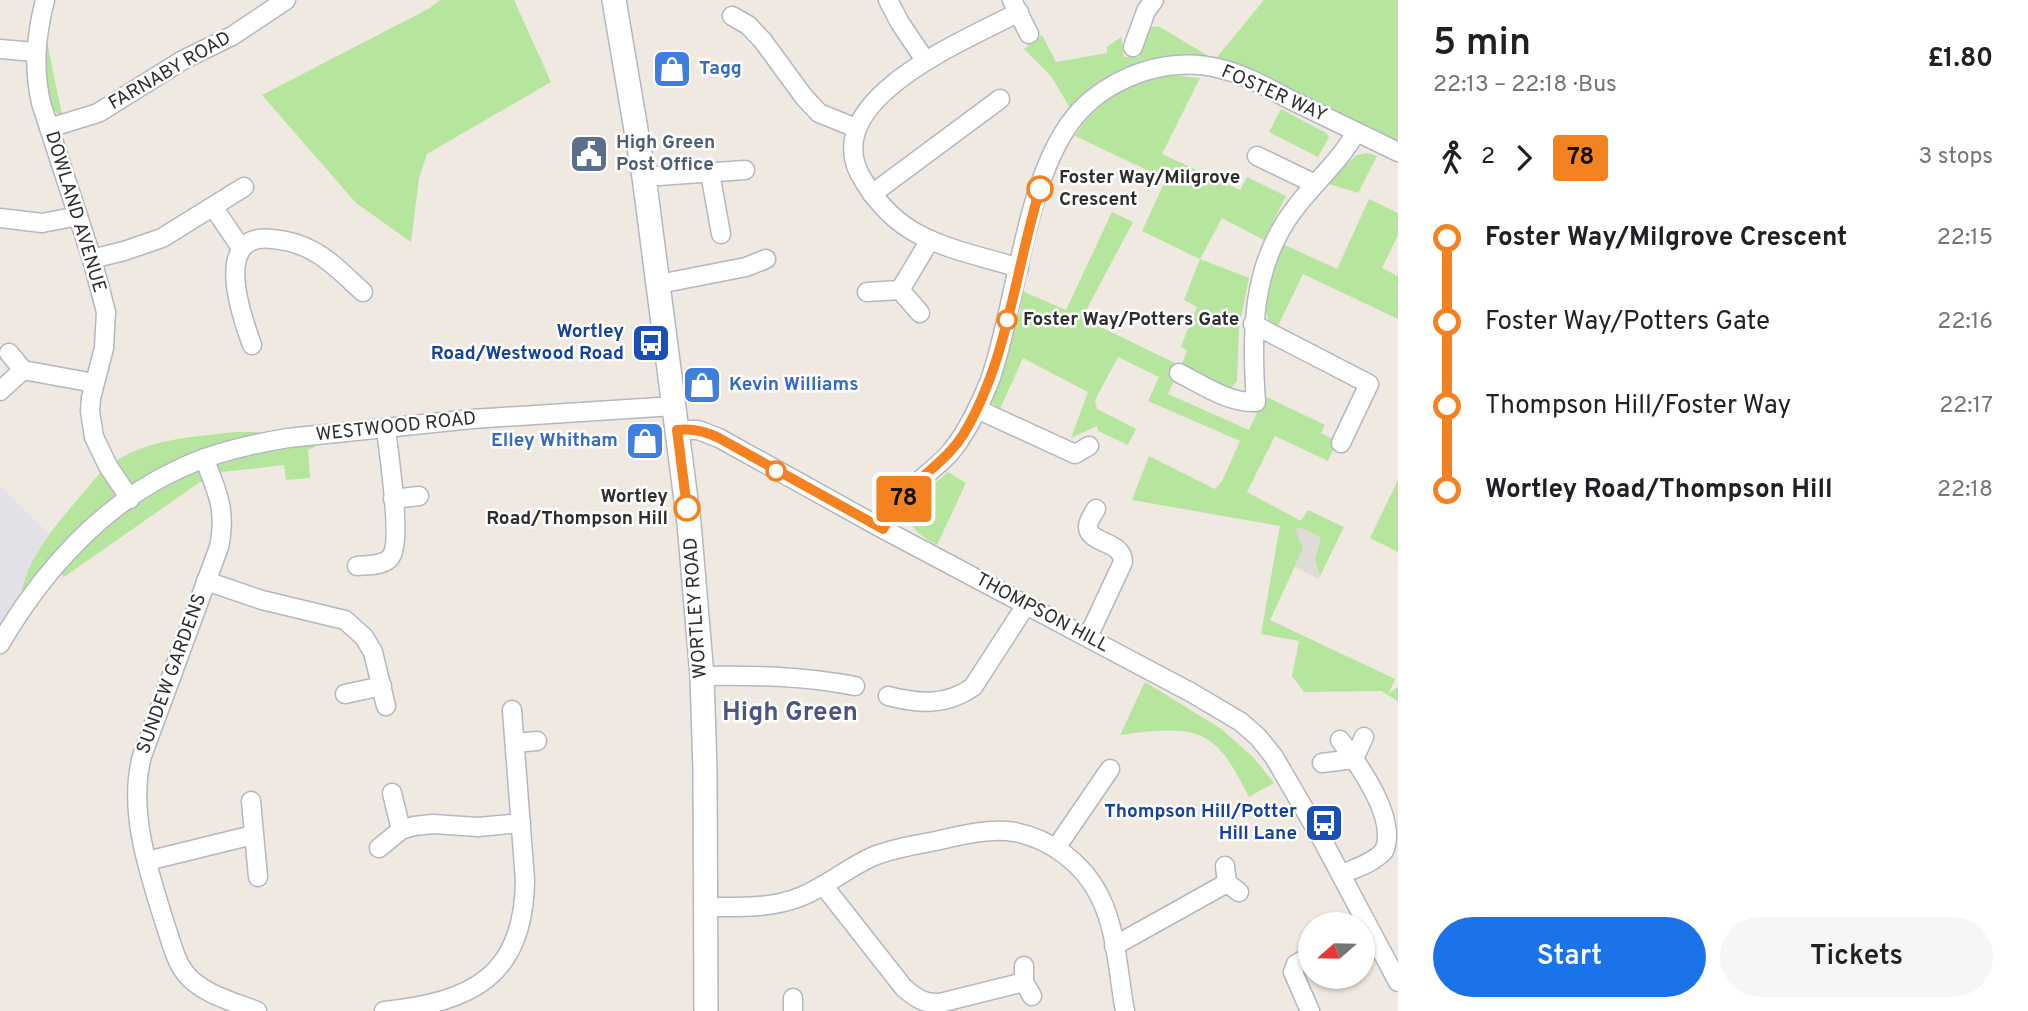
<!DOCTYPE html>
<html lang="en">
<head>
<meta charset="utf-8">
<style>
	:root { --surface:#fff; --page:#f6f6f6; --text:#202124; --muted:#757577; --accent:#1a73e8 }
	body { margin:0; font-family:Overpass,sans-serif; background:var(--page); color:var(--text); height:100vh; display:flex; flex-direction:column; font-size:26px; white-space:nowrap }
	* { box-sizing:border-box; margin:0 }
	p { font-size:23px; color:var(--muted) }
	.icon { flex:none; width:38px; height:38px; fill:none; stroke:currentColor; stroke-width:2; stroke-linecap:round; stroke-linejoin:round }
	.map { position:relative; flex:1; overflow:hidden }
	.sheet { display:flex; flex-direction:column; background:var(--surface); width:630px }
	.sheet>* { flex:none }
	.badge { padding:0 14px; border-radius:5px; font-size:24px; line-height:46px }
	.needle { width:46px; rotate:250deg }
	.controls { position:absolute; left:1298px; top:912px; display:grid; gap:14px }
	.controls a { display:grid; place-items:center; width:77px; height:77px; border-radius:50%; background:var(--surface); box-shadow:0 2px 5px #0004; font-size:35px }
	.map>.badge { position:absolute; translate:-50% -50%; box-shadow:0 0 0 4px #fff }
	.legs { display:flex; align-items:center; gap:10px; height:77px; padding:0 35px; font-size:23px }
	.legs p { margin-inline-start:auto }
	.head { display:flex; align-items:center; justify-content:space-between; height:119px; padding:0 35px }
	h1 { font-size:38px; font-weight:600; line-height:52px }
	.button { display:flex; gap:14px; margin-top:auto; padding:14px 35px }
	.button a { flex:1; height:80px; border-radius:42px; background:var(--accent); color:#fff; font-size:28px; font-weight:600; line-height:80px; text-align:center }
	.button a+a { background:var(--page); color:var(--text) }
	ul { padding:0 35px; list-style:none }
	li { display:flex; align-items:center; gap:24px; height:84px; font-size:26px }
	li i { display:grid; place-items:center; width:10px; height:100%; margin:0 9px; background:currentColor }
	li i::after { content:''; width:18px; height:18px; margin:-9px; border:5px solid; border-radius:50%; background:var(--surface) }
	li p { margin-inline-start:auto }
	li:first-child i { background:linear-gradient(#0000 50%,currentColor 0) }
	li:last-child i { background:linear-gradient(currentColor 50%,#0000 0) }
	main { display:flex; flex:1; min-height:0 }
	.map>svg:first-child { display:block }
	.industrial { fill:#e3e1e8 }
	.green { fill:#b6e59e }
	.plaza { fill:#dfdcd8 }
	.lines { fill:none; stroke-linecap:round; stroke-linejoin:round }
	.minor-casing { stroke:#b4b7c1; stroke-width:21 }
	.tertiary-casing { stroke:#b4b7c1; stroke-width:26 }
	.minor { stroke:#fff; stroke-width:18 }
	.tertiary { stroke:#fff; stroke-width:23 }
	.line-1-casing { stroke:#fff; stroke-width:16 }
	.line-1 { stroke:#f58220; stroke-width:10 }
	.stop-1-dot { fill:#fff; stroke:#f58220; stroke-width:3.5 }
	.labels { text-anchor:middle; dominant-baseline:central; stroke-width:5; stroke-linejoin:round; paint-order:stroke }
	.shop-label { font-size:19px; font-weight:bold; fill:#366cbe; stroke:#fff; text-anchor:start }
	.street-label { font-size:19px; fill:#2e2e2e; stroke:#fff }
	.service-label { font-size:19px; font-weight:bold; fill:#4e5e75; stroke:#fff; text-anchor:start }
	.stop-label { font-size:19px; font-weight:bold; fill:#2e2e2e; stroke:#fff; text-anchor:start }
	.transit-label { font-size:19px; font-weight:bold; fill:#164399; stroke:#fff; text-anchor:end }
	.district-label { font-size:26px; font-weight:bold; fill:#4d5680; stroke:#fff }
</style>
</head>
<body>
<main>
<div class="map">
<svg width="1398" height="1011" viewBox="0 0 1398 1011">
	<rect width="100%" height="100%" fill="#efe9e1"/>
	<polygon class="industrial" points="0,486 55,540 0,625"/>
	<g class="green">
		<polygon points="440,0 514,0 551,82 427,154 419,178 411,242 356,203 262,95 430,8"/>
		<polygon points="1264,0 1398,0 1398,144 1239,65 1217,57"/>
		<path d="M1154 26 1160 27 1210 57C1173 54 1130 60 1099 83 1089 90 1080 101 1070 108L1051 76 1024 49 1042 35 1056 62 1107 53V47L1121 37 1124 57H1139C1142 46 1144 32 1154 26Z"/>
		<path d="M45 32 62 115C39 110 45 50 45 32Z"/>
		<path d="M1170 75 1200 78 1162 154 1240 190 1247 177 1286 196 1264 240 1222 218 1200 259 1249 278 1239 327 1237 381 1231 388 1181 366 1168 394 1249 430 1265 396 1325 425 1321 433 1337 441 1328 461 1275 436 1247 492 1301 521 1308 510 1344 527 1320 576 1315 561 1303 549 1270 620 1395 679 1389 693 1398 687V701L1381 691 1304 692 1292 676 1299 641 1261 634 1280 526 1132 500 1149 456 1215 489 1222 481 1240 441 1148 401 1159 377 1118 357 1095 400 1097 409 1136 429 1128 445 1098 431 1097 426 1071 438 1088 392 1023 358 1000 409 990 402 989 397 1020 313 1022 291 1066 310 1112 212 1133 222 1082 318 1181 366 1187 351 1181 346 1197 307 1184 300 1200 259 1142 231 1166 179 1075 136C1098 99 1128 84 1170 75Z"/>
		<polygon points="1281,109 1326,133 1329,137 1318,157 1269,132"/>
		<polygon points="1368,153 1377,156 1358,193 1326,183 1357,155"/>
		<path d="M1369 199 1398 213V235L1382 268 1398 276V319L1303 274 1276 330C1253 307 1272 270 1283 244L1337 269Z"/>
		<path d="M236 432H261L188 454 143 479 70 535 41 569 21 597C26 552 71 509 99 474 139 438 186 438 236 432Z"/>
		<path d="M316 441 315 447 308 450 310 478 286 480 284 465 222 472 200 482 64 577 60 572C72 559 83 545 97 533 161 477 234 454 316 441Z"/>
		<path d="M948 472 966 483 937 545C885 518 919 498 948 472Z"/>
		<polygon points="1398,480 1398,552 1370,538"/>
		<path d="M1145 682 1220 728 1253 757 1274 783 1249 797C1238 776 1227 752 1207 739 1184 725 1145 732 1120 735Z"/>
	</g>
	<polygon class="plaza" points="1297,528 1302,528 1321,537 1315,561 1320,576 1318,579 1295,567 1303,549 1296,532"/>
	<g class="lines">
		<defs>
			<g id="minor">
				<path d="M45 0C36 36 33 67 41 103L92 259 106 312 104 348 91 398 90 411 94 437 108 466 130 499"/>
				<polyline points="888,0 900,23 925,60"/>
				<polyline points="1012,0 1029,34"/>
				<polyline points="732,16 748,25 763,41 804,97 819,113 856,128"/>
				<polyline points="1133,47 1146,11 1154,0"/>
				<polyline points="0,49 35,52"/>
				<polyline points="49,128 98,113 183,60 232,36 286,0"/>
				<polyline points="1257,156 1315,184"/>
				<polyline points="710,173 721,234"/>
				<polyline points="644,177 745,170"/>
				<polyline points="872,194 1000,99"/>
				<polyline points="214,208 241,248"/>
				<polyline points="0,218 42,223 78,216"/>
				<polyline points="92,259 124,251 162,238 244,187"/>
				<path d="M1019 268C985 257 950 251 918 234 895 222 879 205 865 183 809 102 967 40 1019 12"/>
				<polyline points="659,284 746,267 766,259"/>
				<polyline points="867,292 900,290"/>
				<polyline points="920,313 900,290 930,240"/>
				<polyline points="1253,324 1369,384 1341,443"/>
				<path d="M252 345C241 315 212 232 272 239 287 240 300 244 313 251 332 261 347 278 363 292"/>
				<polyline points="9,353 23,370 94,383"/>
				<path d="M1179 373C1203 385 1228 403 1256 402 1251 333 1251 264 1296 207 1315 182 1341 160 1356 132"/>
				<polyline points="0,391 23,370"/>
				<polyline points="977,409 1075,454 1089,446"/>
				<polyline points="677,430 698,430 719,438 883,529 1192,693 1241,722 1258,737 1274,757 1324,843 1398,982"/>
				<path d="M204 458C217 491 227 511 219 547L142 756C127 812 150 876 167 930 172 945 176 962 186 974 202 994 234 1002 257 1011"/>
				<polyline points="393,499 419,496"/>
				<path d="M883 529C891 515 900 502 910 490 922 477 937 467 949 454 967 433 980 405 990 380 1017 303 1024 182 1073 119 1090 97 1116 81 1142 72 1167 64 1195 62 1221 69 1246 75 1270 89 1293 101 1328 118 1363 135 1398 152"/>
				<path d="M357 566C367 565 381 566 389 559 404 546 388 451 386 428"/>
				<polyline points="206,581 262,600 345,620 364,637 373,652 386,706"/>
				<path d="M1088 637 1123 562C1123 540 1087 544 1088 526 1088 521 1093 514 1096 509"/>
				<path d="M0 644C42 572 103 503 181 468 215 452 251 444 288 438L472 419 674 406"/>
				<path d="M702 676C754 675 804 676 855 686"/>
				<polyline points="345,694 382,686"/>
				<path d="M888 696C919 704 946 706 973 687L1026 605"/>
				<path d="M1340 740C1359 765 1398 819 1384 851 1373 863 1355 868 1341 875"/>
				<polyline points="515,743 537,741"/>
				<polyline points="1322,763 1354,759 1364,737"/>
				<polyline points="392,793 401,830"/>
				<polyline points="251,801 258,877"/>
				<polyline points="379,848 401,830 414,826 433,824 478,827 521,823"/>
				<polyline points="1056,848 1110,769"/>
				<polyline points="147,861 253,835"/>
				<polyline points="1225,866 1227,883 1239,892"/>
				<path d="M823 885 904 988C916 998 924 1004 940 1003L1024 982"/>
				<path d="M705 907C736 907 770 909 800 897 826 887 848 867 874 856 894 848 915 845 936 841 961 835 989 828 1015 832 1051 839 1084 864 1100 897 1117 931 1118 974 1125 1011"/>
				<polyline points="1114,946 1227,883"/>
				<polyline points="1024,966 1024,982 1032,996"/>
				<polyline points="793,998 793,1011"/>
				<path d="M384 1011C471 1002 524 977 525 880L512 710"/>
				<polyline points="1310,1011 1293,972 1296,964 1311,956"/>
			</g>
			<polyline id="tertiary" points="614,0 644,177 689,523 702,676 705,770 706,1011"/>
		</defs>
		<use href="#minor" class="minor-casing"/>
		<use href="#tertiary" class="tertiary-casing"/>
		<use href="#minor" class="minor"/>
		<use href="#tertiary" class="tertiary"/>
	</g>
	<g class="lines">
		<defs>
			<path id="line-1" d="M687 508 677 430C693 428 705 431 719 438L883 529C891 515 900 501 911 489 928 470 949 457 963 435 1008 361 1015 270 1040 189"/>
		</defs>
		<use href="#line-1" class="line-1-casing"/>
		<use href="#line-1" class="line-1"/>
	</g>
	<defs>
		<symbol id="shop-square" viewBox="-11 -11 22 22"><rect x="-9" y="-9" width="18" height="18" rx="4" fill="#3f7fe0" stroke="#fff"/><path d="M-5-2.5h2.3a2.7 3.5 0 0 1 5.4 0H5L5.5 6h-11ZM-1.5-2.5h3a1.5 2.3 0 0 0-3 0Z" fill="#fff"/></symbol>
		<symbol id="civic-square" viewBox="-11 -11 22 22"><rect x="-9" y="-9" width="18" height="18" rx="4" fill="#5c6f8a" stroke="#fff"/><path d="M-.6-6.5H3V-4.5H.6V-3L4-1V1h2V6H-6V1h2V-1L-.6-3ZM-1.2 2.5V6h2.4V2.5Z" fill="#fff"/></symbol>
		<symbol id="bus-square" viewBox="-11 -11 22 22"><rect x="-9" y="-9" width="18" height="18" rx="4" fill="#1a4fb4" stroke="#fff"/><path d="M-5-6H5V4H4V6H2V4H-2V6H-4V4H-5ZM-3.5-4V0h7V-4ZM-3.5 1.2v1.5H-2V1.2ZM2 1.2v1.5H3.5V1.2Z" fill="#fff"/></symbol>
	</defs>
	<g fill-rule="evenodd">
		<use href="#shop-square" x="650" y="47" width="44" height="44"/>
		<use href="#civic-square" x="567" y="132" width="44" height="44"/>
		<use href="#bus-square" x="629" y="321" width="44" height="44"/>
		<use href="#shop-square" x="680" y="363" width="44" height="44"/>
		<use href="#shop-square" x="623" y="419" width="44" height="44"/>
		<use href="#bus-square" x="1302" y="801" width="44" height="44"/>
	</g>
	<g class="stop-1-dot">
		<circle cx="1040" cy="189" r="12"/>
		<circle cx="1007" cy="320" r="9"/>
		<circle cx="776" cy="471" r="9"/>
		<circle cx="687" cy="508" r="12"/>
	</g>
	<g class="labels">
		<g class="shop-label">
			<text x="699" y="69">Tagg</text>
			<text x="729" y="385">Kevin Williams</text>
			<text x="618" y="441" text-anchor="end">Elley Whitham</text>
		</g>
		<g class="street-label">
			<text transform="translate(170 71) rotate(-30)">FARNABY ROAD</text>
			<text transform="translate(1274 94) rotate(24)">FOSTER WAY</text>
			<text transform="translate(75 212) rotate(73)">DOWLAND AVENUE</text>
			<text transform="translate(396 427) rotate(-6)">WESTWOOD ROAD</text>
			<text transform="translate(696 608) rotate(-94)">WORTLEY ROAD</text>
			<text transform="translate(1042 613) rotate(28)">THOMPSON HILL</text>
			<text transform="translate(172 674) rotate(-70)">SUNDEW GARDENS</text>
		</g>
		<g class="service-label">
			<text x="616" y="143">High Green<tspan x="616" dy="22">Post Office</tspan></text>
		</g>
		<g class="stop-label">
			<text x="1059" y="178">Foster Way/Milgrove<tspan x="1059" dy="22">Crescent</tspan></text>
			<text x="1023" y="320">Foster Way/Potters Gate</text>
			<text x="668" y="497" text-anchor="end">Wortley<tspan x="668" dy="22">Road/Thompson Hill</tspan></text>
		</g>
		<g class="transit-label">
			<text x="624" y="332">Wortley<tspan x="624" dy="22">Road/Westwood Road</tspan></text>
			<text x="1297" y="812">Thompson Hill/Potter<tspan x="1297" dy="22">Hill Lane</tspan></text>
		</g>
		<g class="district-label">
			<text x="790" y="713">High Green</text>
		</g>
	</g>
</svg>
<div class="controls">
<a><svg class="needle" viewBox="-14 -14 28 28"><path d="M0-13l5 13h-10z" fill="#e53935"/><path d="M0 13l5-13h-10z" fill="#757577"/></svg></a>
</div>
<b class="badge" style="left:904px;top:499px;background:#f58220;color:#111">78</b>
</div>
<section class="sheet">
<div class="head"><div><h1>5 min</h1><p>22:13 – 22:18 · Bus</p></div><b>£1.80</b></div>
<div class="legs"><svg class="icon" aria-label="walk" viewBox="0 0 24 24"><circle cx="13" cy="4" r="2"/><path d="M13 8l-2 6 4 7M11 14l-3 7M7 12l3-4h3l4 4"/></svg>2<svg class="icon" aria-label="forward" viewBox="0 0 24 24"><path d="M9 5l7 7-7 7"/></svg><b class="badge" style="background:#f58220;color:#111">78</b><p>3 stops</p></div>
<ul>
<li><i style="color:#f58220"></i><b>Foster Way/Milgrove Crescent</b><p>22:15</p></li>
<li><i style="color:#f58220"></i><span>Foster Way/Potters Gate</span><p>22:16</p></li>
<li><i style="color:#f58220"></i><span>Thompson Hill/Foster Way</span><p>22:17</p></li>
<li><i style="color:#f58220"></i><b>Wortley Road/Thompson Hill</b><p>22:18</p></li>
</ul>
<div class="button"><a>Start</a><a>Tickets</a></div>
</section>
</main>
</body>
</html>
